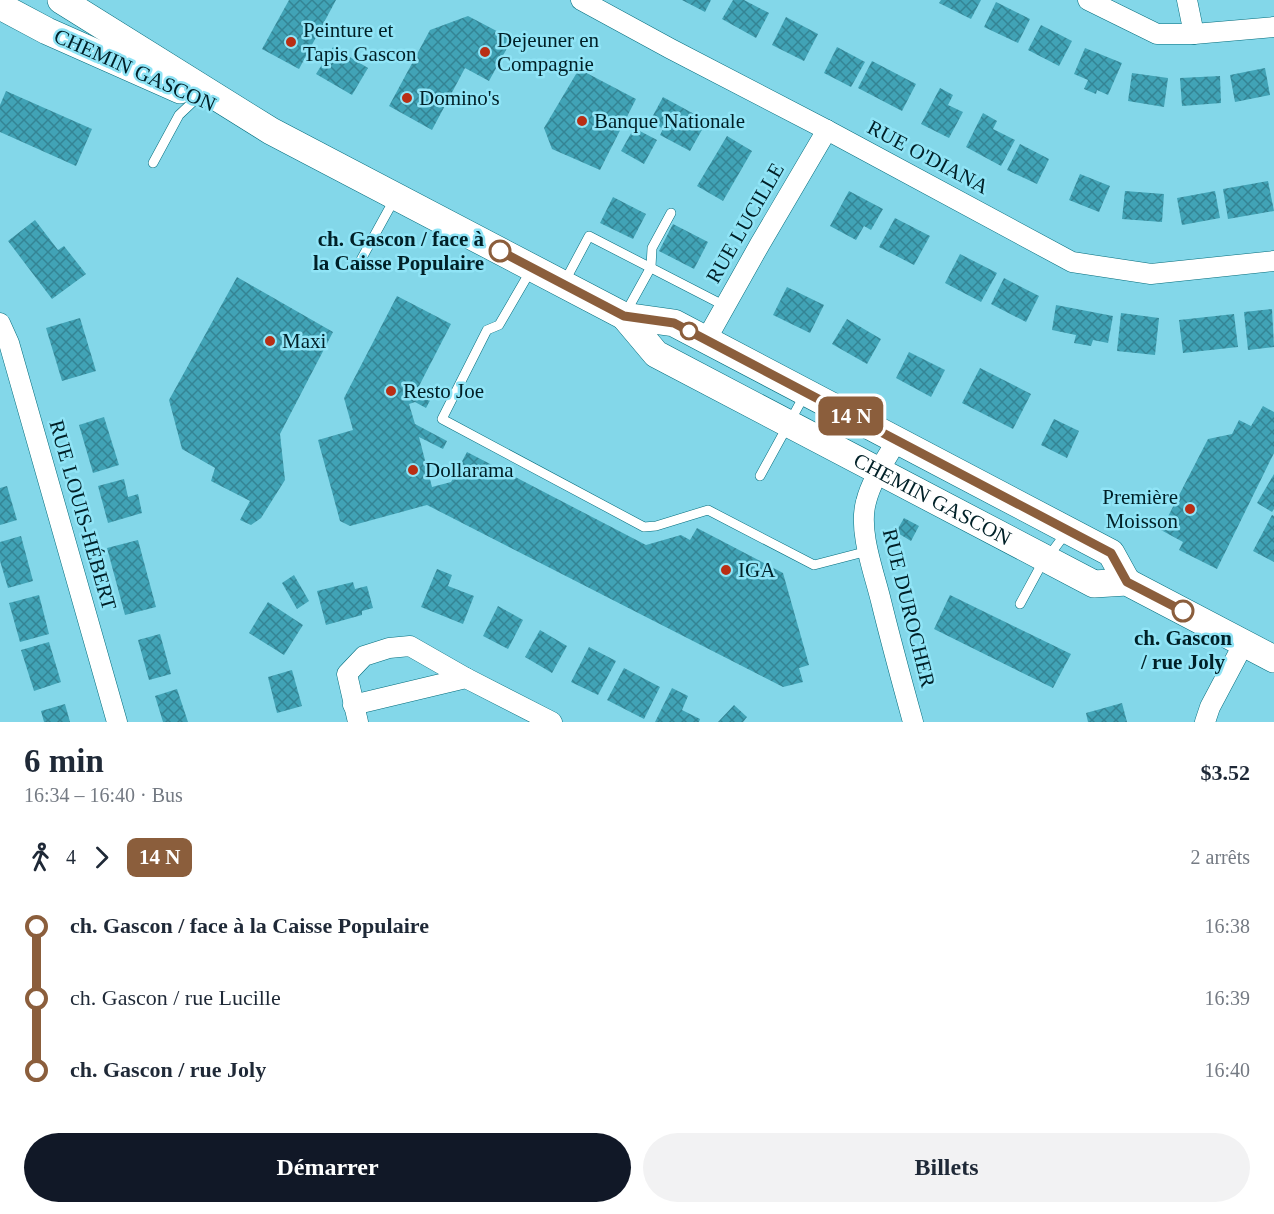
<!DOCTYPE html>
<html lang="fr">
<head>
<meta charset="utf-8">
<style>
	:root { --surface:#fff; --page:#f2f2f3; --text:#1f2937; --muted:#747a83; --accent:#111827 }
	body { margin:0; font-family:Georgia,serif; background:var(--page); color:var(--text); height:100vh; display:flex; flex-direction:column; font-size:22px; white-space:nowrap }
	* { box-sizing:border-box; margin:0 }
	p { font-size:20px; color:var(--muted) }
	.icon { flex:none; width:33px; height:33px; fill:none; stroke:currentColor; stroke-width:2; stroke-linecap:round; stroke-linejoin:round }
	.map { position:relative; height:722px; overflow:hidden }
	.side { display:flex; flex-direction:column; background:var(--surface); flex:1 }
	.side>* { flex:none }
	.badge { padding:0 12px; border-radius:9px; font-size:21px; line-height:39px }
	.map>.badge { position:absolute; translate:-50% -50%; box-shadow:0 0 0 3px #fff }
	.legs { display:flex; align-items:center; gap:9px; height:66px; padding:0 24px; font-size:20px }
	.legs p { margin-inline-start:auto }
	.headline { display:flex; align-items:center; justify-content:space-between; height:102px; padding:0 24px }
	h1 { font-size:33px; font-weight:800; line-height:45px }
	.action { display:flex; gap:12px; margin-top:auto; padding:12px 24px }
	.action a { flex:1; height:69px; border-radius:36px; background:var(--accent); color:#fff; font-size:24px; font-weight:800; line-height:69px; text-align:center }
	.action a+a { background:var(--page); color:var(--text) }
	ul { padding:0 24px; list-style:none }
	li { display:flex; align-items:center; gap:21px; height:72px; font-size:22px }
	li i { display:grid; place-items:center; width:9px; height:100%; margin:0 8px; background:currentColor }
	li i::after { content:''; width:15px; height:15px; margin:-8px; border:4px solid; border-radius:50%; background:var(--surface) }
	li p { margin-inline-start:auto }
	li:first-child i { background:linear-gradient(#0000 50%,currentColor 0) }
	li:last-child i { background:linear-gradient(currentColor 50%,#0000 0) }
	.map>svg:first-child { display:block }
	.building { fill:url(#building-cross-hatch) }
	.lines { fill:none; stroke-linecap:round; stroke-linejoin:round }
	.service-casing { stroke:#026c7c; stroke-width:10 }
	.minor-casing { stroke:#026c7c; stroke-width:21 }
	.secondary-casing { stroke:#026c7c; stroke-width:28 }
	.service { stroke:#fff; stroke-width:9 }
	.minor { stroke:#fff; stroke-width:20 }
	.secondary { stroke:#fff; stroke-width:27 }
	.line-1-casing { stroke:#fff; stroke-width:14 }
	.line-1 { stroke:#8b5e3c; stroke-width:9 }
	.poi-dot { fill:#b92e14; stroke:#90e4f6; stroke-width:2 }
	.stop-1-dot { fill:#fff; stroke:#8b5e3c; stroke-width:3 }
	.labels { text-anchor:middle; dominant-baseline:central; stroke-width:5; stroke-linejoin:round; paint-order:stroke }
	.poi-label { font-size:21px; fill:#002027; stroke:#90e4f6; text-anchor:start }
	.street-label { font-size:21px; fill:#002027; stroke:#90e4f6 }
	.stop-label { font-size:21px; font-weight:bold; fill:#002027; stroke:#90e4f6; text-anchor:end }
</style>
</head>
<body>
<div class="map">
<svg width="1274" height="722" viewBox="0 0 1274 722">
	<defs>
		<pattern id="building-cross-hatch" width="8" height="8" patternUnits="userSpaceOnUse" patternTransform="scale(1.5)"><rect width="8" height="8" fill="#41a3b6"/><path d="M0 0l8 8M0 8l8-8" fill="none" stroke="#348494"/></pattern>
	</defs>
	<rect width="100%" height="100%" fill="#83d7e9"/>
	<g class="building">
		<polygon points="289,0 336,0 299,69 262,49"/>
		<polygon points="682,0 711,0 705,12"/>
		<polygon points="733,0 744,0 769,13 756,38 722,19"/>
		<polygon points="941,0 981,0 971,19 939,3"/>
		<polygon points="996,2 1030,19 1018,43 984,27"/>
		<polygon points="468,16 512,39 489,81 465,68 432,130 389,106 430,30"/>
		<polygon points="786,17 818,34 804,61 772,45"/>
		<polygon points="1041,25 1072,41 1059,66 1028,50"/>
		<polygon points="333,47 368,68 352,95 316,74"/>
		<polygon points="837,47 865,62 851,87 824,73"/>
		<polygon points="1085,48 1122,63 1108,95 1097,90 1096,94 1084,89 1088,80 1074,74"/>
		<polygon points="872,61 916,84 902,111 858,88"/>
		<polygon points="1265,68 1270,95 1235,102 1230,75"/>
		<polygon points="579,69 636,99 600,170 552,149 544,128"/>
		<polygon points="1132,73 1168,78 1164,107 1128,101"/>
		<polygon points="1220,76 1221,103 1182,106 1180,78"/>
		<polygon points="940,88 953,95 948,105 963,112 949,138 921,124"/>
		<polygon points="6,91 92,129 76,166 0,132 0,105"/>
		<polygon points="663,97 707,121 690,151 660,135 663,129 650,121"/>
		<polygon points="983,113 997,121 993,129 1015,140 1001,166 966,147"/>
		<polygon points="634,128 657,140 644,164 621,151"/>
		<polygon points="727,136 752,151 723,201 697,186"/>
		<polygon points="1020,144 1049,159 1037,184 1007,170"/>
		<polygon points="1080,174 1110,186 1099,212 1069,200"/>
		<polygon points="1268,181 1274,211 1228,219 1223,189"/>
		<polygon points="849,191 883,209 871,230 864,226 856,240 830,226"/>
		<polygon points="1125,191 1164,194 1162,222 1122,219"/>
		<polygon points="1215,191 1220,218 1182,225 1177,198"/>
		<polygon points="613,197 646,214 633,239 600,223"/>
		<polygon points="895,218 930,236 914,265 879,247"/>
		<polygon points="35,220 58,250 64,246 86,274 52,299 8,241"/>
		<polygon points="673,224 708,242 694,269 659,251"/>
		<polygon points="960,254 997,273 981,302 945,283"/>
		<polygon points="237,277 333,332 280,434 285,480 261,518 251,525 240,520 250,501 211,481 215,468 182,449 169,400"/>
		<polygon points="1004,278 1039,296 1026,322 991,304"/>
		<polygon points="787,287 824,305 810,333 773,315"/>
		<polygon points="397,296 451,324 419,386 434,393 426,408 415,402 409,404 415,424 447,441 443,449 419,437 432,487 451,482 467,452 646,545 681,535 690,540 697,528 783,573 809,665 799,668 803,682 783,687 427,505 350,526 340,521 318,440 353,430 344,398"/>
		<polygon points="1056,305 1113,316 1108,343 1093,340 1091,346 1074,343 1076,335 1052,330"/>
		<polygon points="1272,309 1274,347 1248,350 1244,312"/>
		<polygon points="1121,313 1159,318 1155,355 1117,351"/>
		<polygon points="1234,314 1238,347 1183,353 1179,320"/>
		<polygon points="80,318 96,371 62,381 46,328"/>
		<polygon points="847,319 881,339 867,364 832,344"/>
		<polygon points="909,352 945,370 931,397 896,378"/>
		<polygon points="980,368 1031,394 1013,429 962,403"/>
		<polygon points="1263,406 1274,412 1274,453 1217,569 1179,550 1183,542 1161,530 1208,439 1232,434 1239,420 1251,426"/>
		<polygon points="104,417 119,465 93,473 79,425"/>
		<polygon points="1054,419 1079,431 1067,458 1041,445"/>
		<polygon points="1274,474 1274,509 1272,512 1257,503"/>
		<polygon points="124,479 128,497 138,494 142,513 108,523 98,486"/>
		<polygon points="7,486 17,520 0,525 0,488"/>
		<polygon points="1272,515 1274,516 1274,562 1253,551"/>
		<polygon points="904,518 919,526 911,541 896,532"/>
		<polygon points="21,536 33,581 8,588 0,561 0,542"/>
		<polygon points="138,540 156,607 125,615 107,548"/>
		<polygon points="437,569 452,575 448,586 474,596 463,624 421,607"/>
		<polygon points="294,575 309,601 297,609 282,583"/>
		<polygon points="353,582 355,589 367,586 373,608 362,611 362,615 326,625 317,591"/>
		<polygon points="39,595 49,634 20,642 9,603"/>
		<polygon points="950,595 1071,654 1053,688 934,629"/>
		<polygon points="268,602 303,625 284,655 249,633"/>
		<polygon points="498,606 523,620 508,649 483,636"/>
		<polygon points="540,630 567,646 552,673 525,657"/>
		<polygon points="160,634 171,674 149,680 138,640"/>
		<polygon points="49,642 61,682 34,691 21,650"/>
		<polygon points="589,647 616,661 598,695 571,682"/>
		<polygon points="624,668 660,687 644,719 607,700"/>
		<polygon points="292,670 302,706 277,713 268,677"/>
		<polygon points="672,688 688,696 682,710 700,719 699,722 655,722"/>
		<polygon points="177,689 188,722 163,722 155,696"/>
		<polygon points="1122,703 1127,722 1088,722 1086,713"/>
		<polygon points="65,704 70,722 44,722 41,711"/>
		<polygon points="734,705 747,717 743,722 718,722"/>
	</g>
	<g class="lines">
		<defs>
			<g id="service">
				<polyline points="153,163 179,115 197,98"/>
				<polyline points="357,267 395,198"/>
				<polyline points="531,270 499,325 487,330 442,419 644,527 656,526 708,510 814,565 868,551"/>
				<polyline points="565,281 589,236 725,306"/>
				<polyline points="625,314 651,267 652,248 671,213"/>
				<polyline points="760,476 805,394"/>
				<polyline points="1020,604 1039,569 1066,533"/>
			</g>
			<g id="minor">
				<polyline points="581,0 671,49 827,130 1072,262 1151,274 1274,261"/>
				<polyline points="1088,0 1157,34 1194,34 1274,27"/>
				<polyline points="1187,0 1194,34"/>
				<polyline points="0,323 9,343 117,722"/>
				<polyline points="706,340 760,244 827,130"/>
				<path d="M897 440C886 459 871 481 866 502 858 531 874 572 881 601 891 642 902 682 913 722"/>
				<polyline points="353,705 466,678 552,722"/>
				<polyline points="358,722 347,674 364,656 389,648 410,646 466,678"/>
				<polyline points="1205,722 1210,707 1244,643"/>
			</g>
			<g id="secondary">
				<polyline points="61,0 271,131 624,316 674,323 1111,553 1127,582"/>
				<polyline points="0,6 47,31 180,90"/>
				<path id="s1" d="M624 316 656 354 1094 584 1127 582 1274 659"/>
			</g>
		</defs>
		<use href="#service" class="service-casing"/>
		<use href="#minor" class="minor-casing"/>
		<use href="#secondary" class="secondary-casing"/>
		<use href="#service" class="service"/>
		<use href="#minor" class="minor"/>
		<use href="#secondary" class="secondary"/>
	</g>
	<g class="lines">
		<defs>
			<polyline id="line-1" points="500,251 624,316 674,323 1111,553 1127,582 1183,611"/>
		</defs>
		<use href="#line-1" class="line-1-casing"/>
		<use href="#line-1" class="line-1"/>
	</g>
	<g class="poi-dot">
		<circle cx="291" cy="42" r="6"/>
		<circle cx="485" cy="52" r="6"/>
		<circle cx="407" cy="98" r="6"/>
		<circle cx="582" cy="121" r="6"/>
		<circle cx="270" cy="341" r="6"/>
		<circle cx="391" cy="391" r="6"/>
		<circle cx="413" cy="470" r="6"/>
		<circle cx="1190" cy="509" r="6"/>
		<circle cx="726" cy="570" r="6"/>
	</g>
	<g class="stop-1-dot">
		<circle cx="500" cy="251" r="10"/>
		<circle cx="689" cy="331" r="8"/>
		<circle cx="1183" cy="611" r="10"/>
	</g>
	<g class="labels">
		<g class="poi-label">
			<text x="303" y="30">Peinture et<tspan x="303" dy="24">Tapis Gascon</tspan></text>
			<text x="497" y="40">Dejeuner en<tspan x="497" dy="24">Compagnie</tspan></text>
			<text x="419" y="98">Domino's</text>
			<text x="594" y="121">Banque Nationale</text>
			<text x="282" y="341">Maxi</text>
			<text x="403" y="391">Resto Joe</text>
			<text x="425" y="470">Dollarama</text>
			<text x="1178" y="497" text-anchor="end">Première<tspan x="1178" dy="24">Moisson</tspan></text>
			<text x="738" y="570">IGA</text>
		</g>
		<g class="street-label">
			<text transform="translate(135 70) rotate(24)">CHEMIN GASCON</text>
			<text transform="translate(928 157) rotate(28)">RUE O'DIANA</text>
			<text transform="translate(745 223) rotate(-60)">RUE LUCILLE</text>
			<text stroke="none"><textPath href="#s1" startOffset="362">CHEMIN GASCON</textPath></text>
			<text transform="translate(83 515) rotate(74)">RUE LOUIS-HÉBERT</text>
			<text transform="translate(909 608) rotate(76)">RUE DUROCHER</text>
		</g>
		<g class="stop-label">
			<text x="484" y="239">ch. Gascon / face à<tspan x="484" dy="24">la Caisse Populaire</tspan></text>
			<text x="1183" y="638" text-anchor="middle">ch. Gascon<tspan x="1183" dy="24">/ rue Joly</tspan></text>
		</g>
	</g>
</svg>
<b class="badge" style="left:851px;top:416px;background:#8b5e3c;color:#fff">14 N</b>
</div>
<section class="side">
<div class="headline"><div><h1>6 min</h1><p>16:34 – 16:40 · Bus</p></div><b>$3.52</b></div>
<div class="legs"><svg class="icon" aria-label="walk" viewBox="0 0 24 24"><circle cx="13" cy="4" r="2"/><path d="M13 8l-2 6 4 7M11 14l-3 7M7 12l3-4h3l4 4"/></svg>4<svg class="icon" aria-label="forward" viewBox="0 0 24 24"><path d="M9 5l7 7-7 7"/></svg><b class="badge" style="background:#8b5e3c;color:#fff">14 N</b><p>2 arrêts</p></div>
<ul>
<li><i style="color:#8b5e3c"></i><b>ch. Gascon / face à la Caisse Populaire</b><p>16:38</p></li>
<li><i style="color:#8b5e3c"></i><span>ch. Gascon / rue Lucille</span><p>16:39</p></li>
<li><i style="color:#8b5e3c"></i><b>ch. Gascon / rue Joly</b><p>16:40</p></li>
</ul>
<div class="action"><a>Démarrer</a><a>Billets</a></div>
</section>
</body>
</html>
